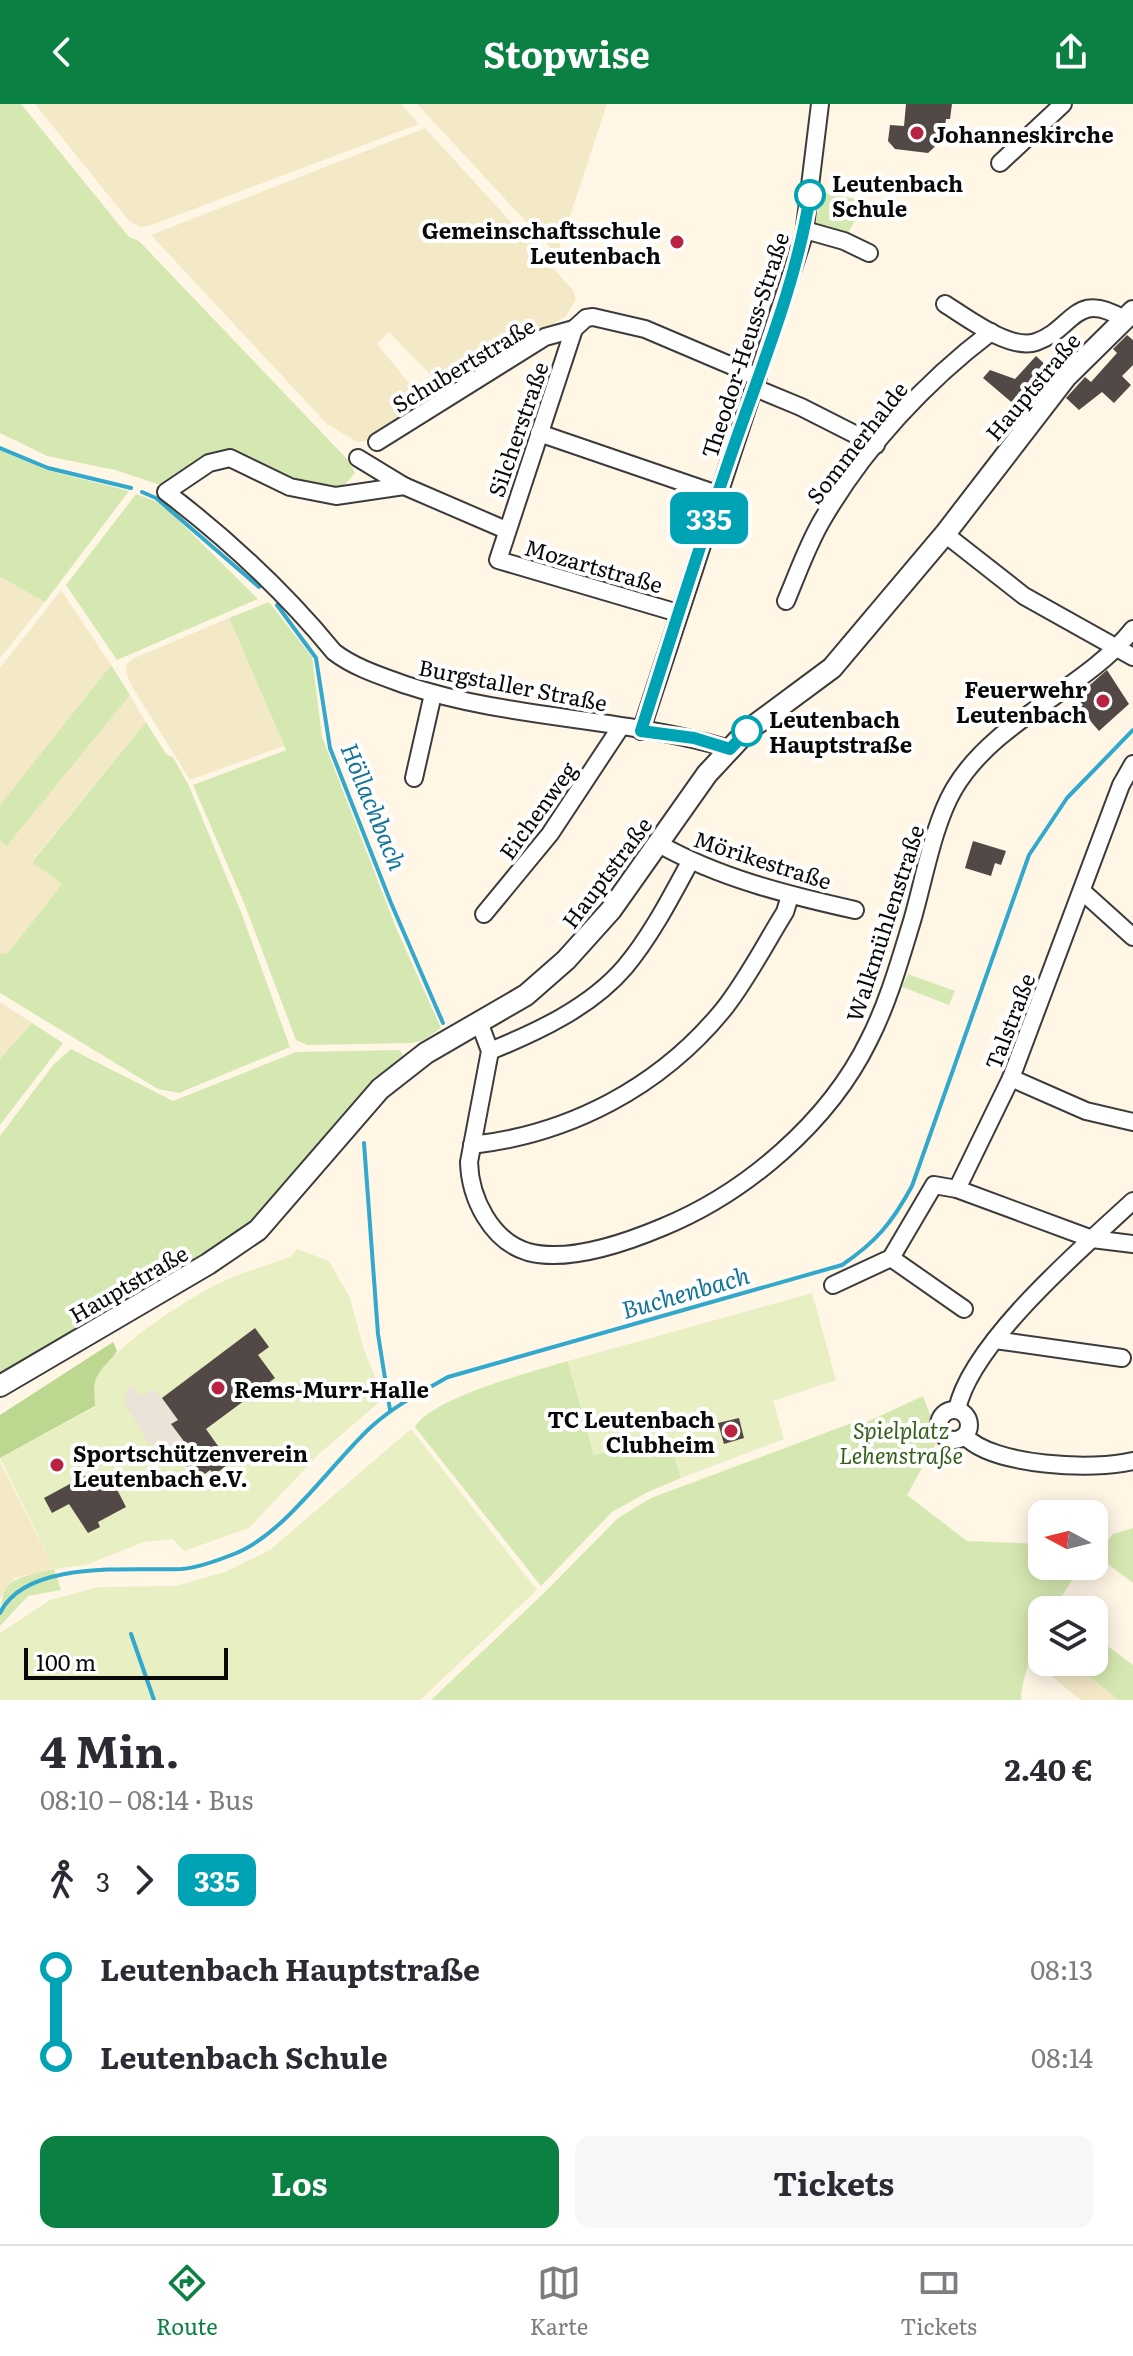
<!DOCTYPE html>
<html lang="de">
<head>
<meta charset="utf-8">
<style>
	:root { --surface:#fff; --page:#f7f7f7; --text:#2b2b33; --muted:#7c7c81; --line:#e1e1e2; --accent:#0b8043 }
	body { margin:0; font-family:Literata,serif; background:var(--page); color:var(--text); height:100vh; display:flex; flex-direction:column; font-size:30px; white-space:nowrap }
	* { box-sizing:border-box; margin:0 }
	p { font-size:26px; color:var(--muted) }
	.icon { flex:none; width:44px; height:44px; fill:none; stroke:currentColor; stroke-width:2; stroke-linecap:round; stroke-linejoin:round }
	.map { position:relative; height:1596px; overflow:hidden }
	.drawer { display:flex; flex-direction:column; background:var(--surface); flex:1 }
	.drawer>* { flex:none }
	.badge { padding:0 16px; border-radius:12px; font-size:28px; line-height:52px }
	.needle { width:52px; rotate:277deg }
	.controls { position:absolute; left:1028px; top:1396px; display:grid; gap:16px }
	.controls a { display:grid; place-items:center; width:80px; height:80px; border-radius:16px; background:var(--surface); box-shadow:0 4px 20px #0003; font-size:40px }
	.scale { position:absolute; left:24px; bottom:20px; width:204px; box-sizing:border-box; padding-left:8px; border:4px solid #090909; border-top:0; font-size:22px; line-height:28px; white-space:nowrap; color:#090909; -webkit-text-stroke:6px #fff; paint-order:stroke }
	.map>.badge { position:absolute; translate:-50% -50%; box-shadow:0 0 0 4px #fff }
	.legs { display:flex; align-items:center; gap:12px; height:88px; padding:0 40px; font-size:26px }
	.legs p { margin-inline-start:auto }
	.head { display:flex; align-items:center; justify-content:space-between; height:136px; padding:0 40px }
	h1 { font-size:44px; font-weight:700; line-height:60px }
	.action { display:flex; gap:16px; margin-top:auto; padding:16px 40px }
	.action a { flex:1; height:92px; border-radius:16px; background:var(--accent); color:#fff; font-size:32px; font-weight:700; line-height:92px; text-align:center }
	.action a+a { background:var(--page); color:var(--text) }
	ul { padding:0 40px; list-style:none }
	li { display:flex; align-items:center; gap:28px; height:88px; font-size:30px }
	li i { display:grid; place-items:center; width:12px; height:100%; margin:0 10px; background:currentColor }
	li i::after { content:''; width:20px; height:20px; margin:-10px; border:6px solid; border-radius:50%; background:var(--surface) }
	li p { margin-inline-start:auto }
	li:first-child i { background:linear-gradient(#0000 50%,currentColor 0) }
	li:last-child i { background:linear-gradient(currentColor 50%,#0000 0) }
	header { display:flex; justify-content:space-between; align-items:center; height:104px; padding:0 40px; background:var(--accent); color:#fff; font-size:36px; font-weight:700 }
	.tabs { display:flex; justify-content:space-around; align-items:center; height:112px; border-top:2px solid var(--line); background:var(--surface); font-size:22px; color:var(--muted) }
	.tabs a { display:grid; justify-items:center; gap:4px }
	.tabs .current { color:var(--accent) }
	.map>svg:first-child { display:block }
	.farmland { fill:#f4e9c7 }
	.green { fill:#d6e8b1 }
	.forest { fill:#bcd890 }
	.pitch { fill:#e7efc3 }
	.plaza { fill:#ece3d8 }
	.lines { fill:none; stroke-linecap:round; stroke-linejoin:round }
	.stream { stroke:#32a8cd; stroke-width:4 }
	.building { fill:#524946 }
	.minor-casing { stroke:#3c3c3c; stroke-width:20 }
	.tertiary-casing { stroke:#3c3c3c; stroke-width:24 }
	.minor { stroke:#fff; stroke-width:16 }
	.tertiary { stroke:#fff; stroke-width:20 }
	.line-1-casing { stroke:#fff; stroke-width:18 }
	.line-1 { stroke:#00a3b4; stroke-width:12 }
	.poi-dot { fill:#b82341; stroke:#fff; stroke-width:3 }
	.stop-1-dot { fill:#fff; stroke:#00a3b4; stroke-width:4 }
	.labels { text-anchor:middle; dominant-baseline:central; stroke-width:8; stroke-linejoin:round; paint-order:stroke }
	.poi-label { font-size:22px; font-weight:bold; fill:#090909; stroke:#fff; text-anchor:start }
	.stop-label { font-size:22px; font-weight:bold; fill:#090909; stroke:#fff; text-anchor:start }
	.street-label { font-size:22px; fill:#090909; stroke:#fff }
	.park-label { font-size:22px; font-style:italic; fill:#34601b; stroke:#fff }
	.water-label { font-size:24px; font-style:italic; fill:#147499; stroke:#fff }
</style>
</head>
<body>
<header><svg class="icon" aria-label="back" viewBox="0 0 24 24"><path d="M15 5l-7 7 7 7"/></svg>Stopwise<svg class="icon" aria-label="share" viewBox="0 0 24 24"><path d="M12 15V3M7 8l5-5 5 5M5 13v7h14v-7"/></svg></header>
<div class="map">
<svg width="1133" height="1596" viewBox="0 0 1133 1596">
	<rect width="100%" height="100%" fill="#fff6e6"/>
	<g class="farmland">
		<polygon points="35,0 401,0 419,20 149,122 140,123 129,117"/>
		<polygon points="417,0 607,0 557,151"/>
		<polygon points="425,24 573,186 576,195 566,212 446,287 389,228 377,240 428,302 372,336 357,338 327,320 151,131"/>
		<polygon points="0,473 45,498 0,554"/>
		<polygon points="61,486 111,561 0,701 0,564"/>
		<polygon points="229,514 284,642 190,676 133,584 126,569 127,560 132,555"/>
		<polygon points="130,591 146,618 32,757 62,780 8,849 0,850 0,736 8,741"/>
		<polygon points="0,898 32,919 0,955"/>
		<polygon points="0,1358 54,1465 15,1474 0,1495"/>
		<polygon points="1042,1537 1042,1558 1070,1558 1119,1596 1081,1596 1035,1559"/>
	</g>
	<g class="green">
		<polygon points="0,0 21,0 129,133 139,137 348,356 355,369 338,388 292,380 231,348 163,382 115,366 47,352 0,329"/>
		<polygon points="821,88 876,99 858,111 847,131 815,122"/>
		<polygon points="0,346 50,367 129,387 45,498 0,473"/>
		<polygon points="136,390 155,397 171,409 258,495 117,556 66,481"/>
		<polygon points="269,498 312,553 322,633 397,826 441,924 424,936 412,939 307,941 296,936 244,799 193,681 286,646 229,514"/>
		<polygon points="111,561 130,591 7,742 0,736 0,701"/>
		<polygon points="146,618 166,650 173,653 189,682 241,808 290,943 179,989 158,985 0,889 0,850 8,849 62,780 32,758"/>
		<polygon points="908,870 955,887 949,901 902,883"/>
		<polygon points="32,919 63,939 0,1021 0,955"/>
		<polygon points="71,945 173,997 296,948 400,946 404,954 284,1090 228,1139 0,1274 0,1032 53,961"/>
		<path d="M568 1257 594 1351 667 1329 681 1374 648 1388 612 1408 541 1482 415 1323C431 1294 534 1267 568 1257Z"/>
		<path d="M923 1292 939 1334 907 1391 967 1437 1042 1440V1462H1081L1053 1506H1042C1042 1537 1022 1564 1021 1596H431L544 1489 618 1414 651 1394 854 1318 856 1323Z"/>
		<polygon points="1133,1424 1133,1479 1096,1451 1113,1430"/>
		<path d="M54 1465 61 1486 28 1492 0 1522C0 1474 12 1475 54 1465Z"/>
		<polygon points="1094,1532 1133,1561 1133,1596 1119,1596 1070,1558 1094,1558"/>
	</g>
	<polygon class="forest" points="113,1238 117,1247 95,1278 95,1302 0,1354 0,1311"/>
	<g class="pitch">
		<path d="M297 1145 329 1157 350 1194 364 1246 384 1294 320 1349 249 1424 184 1447 173 1435 144 1438 86 1461 54 1465 0 1354 95 1303C95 1295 93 1285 95 1278 103 1248 197 1188 226 1176 246 1167 269 1161 290 1153Z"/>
		<polygon points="812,1189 836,1276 773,1297 784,1335 681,1374 667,1329 594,1351 568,1257"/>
		<polygon points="411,1325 537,1486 420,1596 0,1596 0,1529 50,1496 99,1483 176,1482 225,1468 270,1446"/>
	</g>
	<polygon class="plaza" points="130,1281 142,1292 152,1285 162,1294 178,1316 172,1321 183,1336 169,1345 161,1334 150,1341 123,1297"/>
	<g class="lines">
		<g class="stream">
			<polyline points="0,344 48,364 131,384"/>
			<polyline points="142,388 156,394 259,483"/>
			<polyline points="277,501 316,554 330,644 391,799 443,919"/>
			<polyline points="364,1039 378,1230 390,1306"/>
			<path d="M0 1509C26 1455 131 1467 181 1465 197 1464 219 1456 234 1450 284 1431 331 1360 371 1323 394 1302 421 1288 448 1273L842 1161C876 1138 892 1119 912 1082L1029 751 1067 694 1133 626"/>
			<polyline points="131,1530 154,1596"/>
		</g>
	</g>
	<g class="building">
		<polygon points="906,0 952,0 950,15 946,15 943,35 928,49 895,45 888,37 890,21 904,22"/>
		<polygon points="1127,231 1133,236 1133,261 1122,272 1131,281 1114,299 1102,288 1079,306 1066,294 1085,273 1091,278 1117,249 1113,245"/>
		<polygon points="1036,252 1052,267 1029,290 1034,294 1023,308 983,274 990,266 1015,275"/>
		<polygon points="1107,566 1129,600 1099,627 1079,604 1083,601 1076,593"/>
		<polygon points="973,737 1006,747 1001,761 995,759 991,772 965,764"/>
		<polygon points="255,1224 269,1243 258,1251 275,1274 206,1325 230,1359 214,1371 210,1366 197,1376 182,1356 189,1351 183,1342 186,1340 171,1320 178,1316 162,1294"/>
		<polygon points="739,1314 744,1334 724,1340 718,1319"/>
		<polygon points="108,1368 126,1403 98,1418 100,1423 88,1429 69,1400 52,1409 44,1394 90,1369 93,1375"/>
	</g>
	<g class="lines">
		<defs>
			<g id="minor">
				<polyline points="1000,59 1063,0"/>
				<polyline points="805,126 844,137 869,149"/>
				<path d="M945 200C966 213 1010 247 1036 238 1074 225 1074 185 1124 215"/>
				<polyline points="755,284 801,303 876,341"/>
				<polyline points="539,329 717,390"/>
				<polyline points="377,338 545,233 574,225"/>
				<polyline points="358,354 404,382 506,426"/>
				<path d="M404 382 336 392 290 383 230 354 209 359 166 388C229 436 284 487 334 548 355 564 381 572 406 581 511 616 624 613 730 645"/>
				<polyline points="945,430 1024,492 1133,553"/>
				<path d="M786 497C798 469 808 439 824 413 866 342 925 278 991 228"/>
				<polyline points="678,509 498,456 574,225 586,214 593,213 645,225 758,273"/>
				<polyline points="641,627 804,131 820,0"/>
				<polyline points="414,674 433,590"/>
				<path d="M659 740C719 774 788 791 855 806"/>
				<polyline points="1082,787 1133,833"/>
				<polyline points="484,810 550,730 620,624"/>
				<path d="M479 918 490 947 469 1058C470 1094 491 1137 528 1148 569 1159 625 1139 663 1123 746 1089 829 1018 869 936 888 899 900 856 912 817 924 776 933 721 954 685 995 615 1085 586 1133 525"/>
				<path d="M490 947C537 928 591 903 625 863 651 832 671 793 690 758"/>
				<polyline points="1011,974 1086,1007 1133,1018"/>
				<path d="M472 1041C570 1030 660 983 723 906 747 876 765 840 785 808L790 792"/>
				<polyline points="957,1085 1092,1135 1133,1140"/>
				<polyline points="891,1154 964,1205"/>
				<polyline points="833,1181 891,1154 934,1081 957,1085 1011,974 1121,681 1133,660"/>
				<polyline points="995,1236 1122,1254"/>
				<circle cx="954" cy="1321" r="15"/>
				<path d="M957 1306C970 1240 1082 1144 1133 1097"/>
				<path d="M965 1332C992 1362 1095 1367 1133 1357"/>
			</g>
			<polyline id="tertiary" points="0,1282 208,1160 258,1126 380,985 426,949 526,891 566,856 611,806 707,670 747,627 832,564 945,430 1066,273 1133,207"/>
		</defs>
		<use href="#minor" class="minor-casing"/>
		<use href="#tertiary" class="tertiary-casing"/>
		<use href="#minor" class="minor"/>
		<use href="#tertiary" class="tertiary"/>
	</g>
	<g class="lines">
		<defs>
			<path id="line-1" d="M747 627 730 645 694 634 641 627C671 532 701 437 734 342 762 261 797 177 810 91"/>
		</defs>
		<use href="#line-1" class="line-1-casing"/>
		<use href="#line-1" class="line-1"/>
	</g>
	<g class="poi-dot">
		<circle cx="917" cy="29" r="8"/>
		<circle cx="677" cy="138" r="8"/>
		<circle cx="1103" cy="597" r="8"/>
		<circle cx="218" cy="1284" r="8"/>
		<circle cx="731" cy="1327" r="8"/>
		<circle cx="57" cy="1361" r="8"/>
	</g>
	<g class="stop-1-dot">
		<circle cx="810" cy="91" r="14"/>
		<circle cx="747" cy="627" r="14"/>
	</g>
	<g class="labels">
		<g class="poi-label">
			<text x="933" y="29">Johanneskirche</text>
			<text x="661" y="125" text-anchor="end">Gemeinschaftsschule<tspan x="661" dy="25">Leutenbach</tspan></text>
			<text x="1087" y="584" text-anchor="end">Feuerwehr<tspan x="1087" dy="25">Leutenbach</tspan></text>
			<text x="234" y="1284">Rems-Murr-Halle</text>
			<text x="715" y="1314" text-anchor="end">TC Leutenbach<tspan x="715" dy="25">Clubheim</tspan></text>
			<text x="73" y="1348">Sportschützenverein<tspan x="73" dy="25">Leutenbach e.V.</tspan></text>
		</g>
		<g class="stop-label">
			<text x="832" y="78">Leutenbach<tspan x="832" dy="25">Schule</tspan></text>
			<text x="769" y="614">Leutenbach<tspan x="769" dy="25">Hauptstraße</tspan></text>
		</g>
		<g class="street-label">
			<text transform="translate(744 241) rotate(-72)">Theodor-Heuss-Straße</text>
			<text transform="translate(463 260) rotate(-31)">Schubertstraße</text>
			<text transform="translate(1032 282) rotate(-50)">Hauptstraße</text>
			<text transform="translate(517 325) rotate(-71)">Silcherstraße</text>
			<text transform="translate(856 338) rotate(-52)">Sommerhalde</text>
			<text transform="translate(594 461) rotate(16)">Mozartstraße</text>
			<text transform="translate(513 580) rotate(11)">Burgstaller Straße</text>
			<text transform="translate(537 706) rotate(-54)">Eichenweg</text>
			<text transform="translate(763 755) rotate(18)">Mörikestraße</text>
			<text transform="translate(606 768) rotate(-53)">Hauptstraße</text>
			<text transform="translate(884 819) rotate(-72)">Walkmühlenstraße</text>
			<text transform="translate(1009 917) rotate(-69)">Talstraße</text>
			<text transform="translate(128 1179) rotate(-30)">Hauptstraße</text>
		</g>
		<g class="park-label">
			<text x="901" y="1325">Spielplatz<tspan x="901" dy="25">Lehenstraße</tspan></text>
		</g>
		<g class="water-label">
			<text transform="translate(375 702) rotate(68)">Höllachbach</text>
			<text transform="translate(685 1187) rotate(-16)">Buchenbach</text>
		</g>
	</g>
</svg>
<div class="controls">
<a><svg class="needle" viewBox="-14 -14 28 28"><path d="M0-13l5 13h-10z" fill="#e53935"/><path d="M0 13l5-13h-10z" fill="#7c7c81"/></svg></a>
<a><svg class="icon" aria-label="layers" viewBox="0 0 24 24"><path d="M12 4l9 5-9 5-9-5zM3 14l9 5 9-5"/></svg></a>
</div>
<div class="scale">100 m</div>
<b class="badge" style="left:709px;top:414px;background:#00a3b4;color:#fff">335</b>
</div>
<section class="drawer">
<div class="head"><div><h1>4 Min.</h1><p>08:10 – 08:14 · Bus</p></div><b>2.40 €</b></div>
<div class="legs"><svg class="icon" aria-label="walk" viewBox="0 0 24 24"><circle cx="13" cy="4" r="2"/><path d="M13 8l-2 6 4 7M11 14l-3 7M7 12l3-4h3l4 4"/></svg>3<svg class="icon" aria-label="forward" viewBox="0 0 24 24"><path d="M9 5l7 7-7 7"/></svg><b class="badge" style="background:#00a3b4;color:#fff">335</b></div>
<ul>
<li><i style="color:#00a3b4"></i><b>Leutenbach Hauptstraße</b><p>08:13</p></li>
<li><i style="color:#00a3b4"></i><b>Leutenbach Schule</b><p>08:14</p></li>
</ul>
<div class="action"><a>Los</a><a>Tickets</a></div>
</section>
<nav class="tabs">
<a class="current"><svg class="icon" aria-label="directions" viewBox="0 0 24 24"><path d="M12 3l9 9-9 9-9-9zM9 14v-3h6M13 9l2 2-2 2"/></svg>Route</a>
<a><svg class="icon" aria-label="map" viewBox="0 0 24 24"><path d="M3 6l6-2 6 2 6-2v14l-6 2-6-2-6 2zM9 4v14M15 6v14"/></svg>Karte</a>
<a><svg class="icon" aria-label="tickets" viewBox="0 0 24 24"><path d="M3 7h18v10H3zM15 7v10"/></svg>Tickets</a>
</nav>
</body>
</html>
